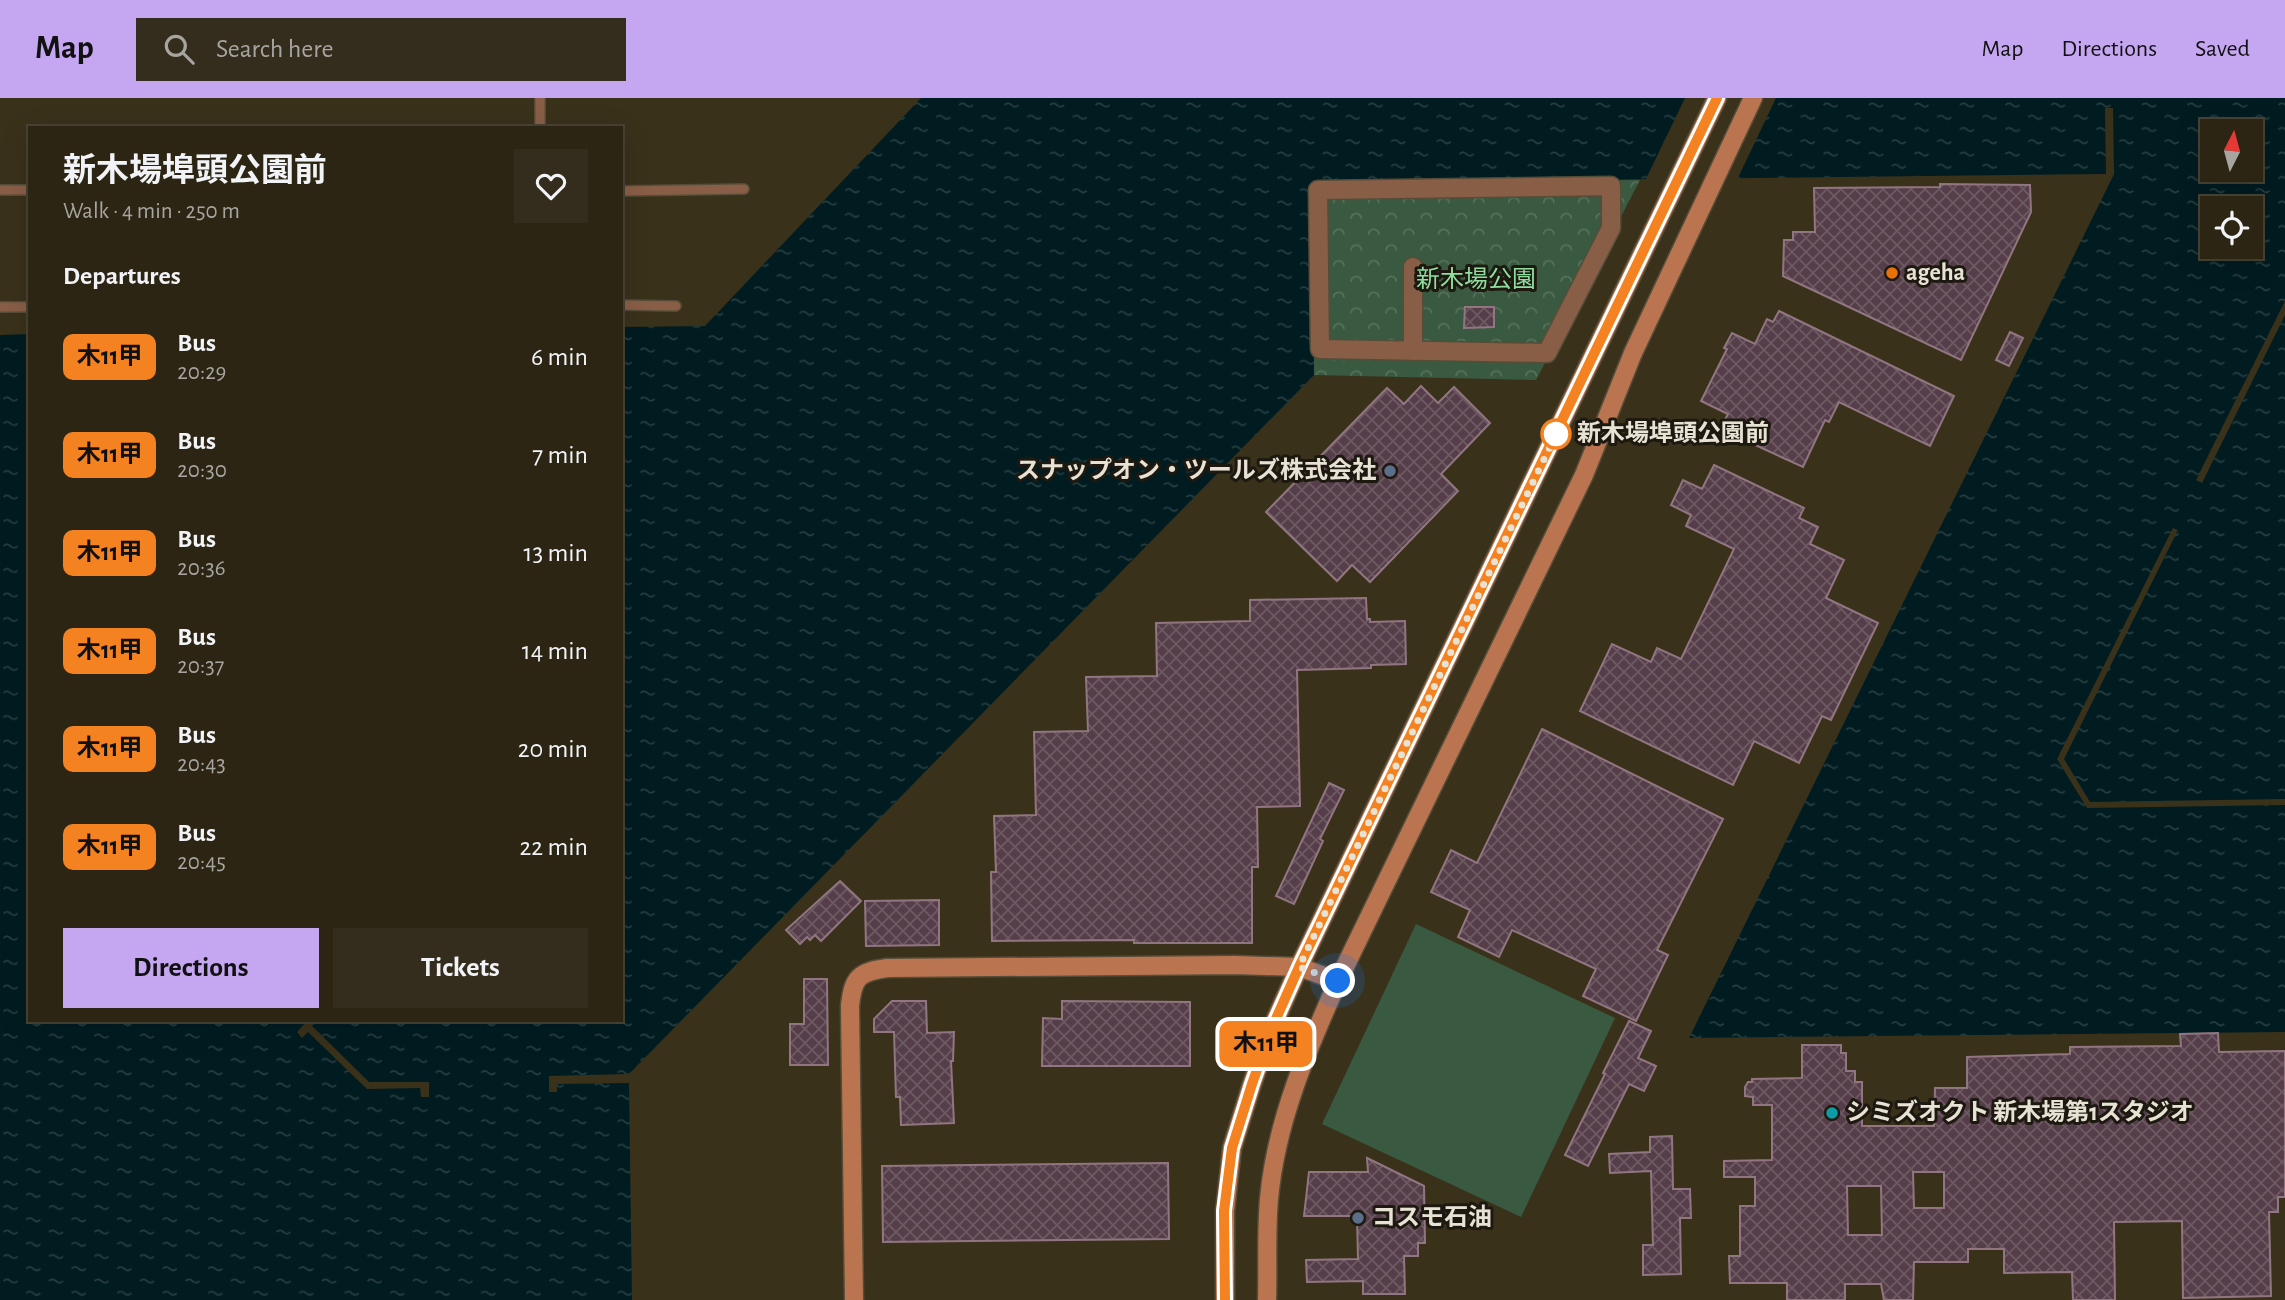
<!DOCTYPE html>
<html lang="en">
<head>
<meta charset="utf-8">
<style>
	:root { --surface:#2c2514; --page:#342d1d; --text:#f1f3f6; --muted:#a6a5a0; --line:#484234; --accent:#c5a6f0 }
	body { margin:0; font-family:"Alegreya Sans","Noto Sans JP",sans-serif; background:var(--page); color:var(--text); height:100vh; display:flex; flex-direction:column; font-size:26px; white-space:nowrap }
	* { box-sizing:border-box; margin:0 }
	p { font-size:23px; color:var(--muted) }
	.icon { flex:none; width:38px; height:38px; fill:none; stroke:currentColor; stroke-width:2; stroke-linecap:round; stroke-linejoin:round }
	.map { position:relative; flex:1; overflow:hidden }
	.panel { position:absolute; left:28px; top:28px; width:595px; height:896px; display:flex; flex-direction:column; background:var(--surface); border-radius:0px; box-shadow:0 7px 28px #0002,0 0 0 2px var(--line) }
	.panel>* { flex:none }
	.badge { padding:0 14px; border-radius:10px; font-size:24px; line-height:46px }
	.needle { width:46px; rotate:6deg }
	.controls { position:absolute; left:2200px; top:21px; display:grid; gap:14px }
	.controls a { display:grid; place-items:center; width:63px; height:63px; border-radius:0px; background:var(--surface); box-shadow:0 7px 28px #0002,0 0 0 2px var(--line); font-size:35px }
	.you { position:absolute; width:35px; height:35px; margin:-18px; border:5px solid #fff; border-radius:50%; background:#1a73e8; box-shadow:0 0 0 10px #1a73e833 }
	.map>.badge { position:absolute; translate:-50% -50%; box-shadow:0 0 0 4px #fff }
	h2 { padding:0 35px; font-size:26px; line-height:63px }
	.round { display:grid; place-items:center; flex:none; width:74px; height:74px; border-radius:0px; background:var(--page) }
	.overview { display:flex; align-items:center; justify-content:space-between; height:119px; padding:0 35px }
	h1 { font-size:33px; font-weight:700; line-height:52px }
	.cta { display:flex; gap:14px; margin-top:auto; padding:14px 35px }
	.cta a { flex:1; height:80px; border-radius:0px; background:var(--accent); color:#111; font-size:28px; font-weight:700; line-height:80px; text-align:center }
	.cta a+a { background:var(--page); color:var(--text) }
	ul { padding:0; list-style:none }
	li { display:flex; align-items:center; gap:21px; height:98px; padding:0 35px }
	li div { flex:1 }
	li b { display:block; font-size:26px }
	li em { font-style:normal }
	li .badge { min-width:77px; font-weight:700; text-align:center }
	header { display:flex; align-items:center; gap:42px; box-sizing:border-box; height:98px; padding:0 35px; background:var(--accent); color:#111 }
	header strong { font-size:33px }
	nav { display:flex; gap:38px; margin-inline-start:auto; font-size:24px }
	.search { width:490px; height:63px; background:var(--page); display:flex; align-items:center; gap:18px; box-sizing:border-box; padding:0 24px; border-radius:0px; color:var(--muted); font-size:26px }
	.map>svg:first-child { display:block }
	.park { fill:url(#park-crowns) }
	.garden { fill:#395a40 }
	.water { fill:url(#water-ripples); fill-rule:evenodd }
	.pier { fill:#3a311b }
	.building { fill:url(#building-cross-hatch); stroke:#917682; stroke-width:2; fill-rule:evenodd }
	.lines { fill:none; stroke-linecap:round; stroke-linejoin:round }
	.lane-casing { stroke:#564d39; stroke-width:12 }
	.street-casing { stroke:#564d39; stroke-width:21 }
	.secondary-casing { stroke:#564d39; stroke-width:21 }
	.lane { stroke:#895e47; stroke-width:9 }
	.street { stroke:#895e47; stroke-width:18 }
	.secondary { stroke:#ba7550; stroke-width:18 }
	.line-casing { stroke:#fff; stroke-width:16 }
	.line { stroke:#f58220; stroke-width:10 }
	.walk { stroke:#e8e2d5; stroke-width:7; stroke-dasharray:0 12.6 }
	.food-dot { fill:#e8710a; stroke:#1d1910; stroke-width:2.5 }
	.stop-dot { fill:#fff; stroke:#f58220; stroke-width:3.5 }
	.service-dot { fill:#5c6f8a; stroke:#1d1910; stroke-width:2.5 }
	.culture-dot { fill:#0f9aa8; stroke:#1d1910; stroke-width:2.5 }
	.labels { text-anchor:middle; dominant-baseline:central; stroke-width:6; stroke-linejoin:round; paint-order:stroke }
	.poi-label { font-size:24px; font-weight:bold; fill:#e8e2d5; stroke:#1d1910; text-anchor:start }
	.park-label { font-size:24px; fill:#8ede9f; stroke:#1d1910 }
	.stop-label { font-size:24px; font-weight:bold; fill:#e8e2d5; stroke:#1d1910; text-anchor:start }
</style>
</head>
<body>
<header>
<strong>Map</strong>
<div class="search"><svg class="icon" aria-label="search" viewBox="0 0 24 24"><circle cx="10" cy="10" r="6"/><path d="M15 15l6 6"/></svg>Search here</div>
<nav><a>Map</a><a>Directions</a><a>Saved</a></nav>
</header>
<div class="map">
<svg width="2285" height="1202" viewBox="0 0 2285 1202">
	<defs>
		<pattern id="park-crowns" width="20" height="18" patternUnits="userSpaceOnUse" patternTransform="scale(1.75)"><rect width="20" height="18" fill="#395a40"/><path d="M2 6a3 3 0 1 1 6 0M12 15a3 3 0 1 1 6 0" fill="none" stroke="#56715b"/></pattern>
		<pattern id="water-ripples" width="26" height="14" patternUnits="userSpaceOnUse" patternTransform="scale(1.75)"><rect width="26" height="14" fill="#011c21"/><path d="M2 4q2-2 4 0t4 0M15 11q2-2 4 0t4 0" fill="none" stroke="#263d40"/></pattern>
		<pattern id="building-cross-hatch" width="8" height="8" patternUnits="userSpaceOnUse" patternTransform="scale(1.75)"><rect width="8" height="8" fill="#553e49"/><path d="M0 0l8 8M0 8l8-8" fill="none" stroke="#6d5a62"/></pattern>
	</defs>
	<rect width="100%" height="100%" fill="#3a311b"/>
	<polygon class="park" points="1640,82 1536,282 1314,277 1312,85"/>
	<polygon class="garden" points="1416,826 1615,920 1521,1119 1322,1026"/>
	<path class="water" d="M921 0H2285V934L1689 940 2114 76 2113 10H2105L2106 76 1313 85 1314 277 629 976 549 978V994H557V986L629 985 632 1202H0V237L30 236V922H621V229L705 228ZM2212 33H2250V72H2212ZM2212 110H2250V149H2212Z"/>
	<g class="pier">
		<polygon points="1685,0 1776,0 1736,84 1644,85"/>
		<polygon points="2285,203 2285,217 2202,385 2196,382"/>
		<polygon points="2173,430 2178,432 2064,661 2090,704 2285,701 2285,707 2087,710 2057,661"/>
		<polygon points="307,923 369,984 429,984 429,999 421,999 420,990 367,991 308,934 302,940 297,934"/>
	</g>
	<g class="building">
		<polygon points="1940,86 2030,87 2031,114 1961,262 1783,178 1784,142 1793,142 1793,134 1815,134 1814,90 1940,89"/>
		<polygon points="1465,209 1494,209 1494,229 1464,230"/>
		<polygon points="1779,213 1954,298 1930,348 1839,304 1829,324 1825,322 1803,369 1720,331 1728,316 1701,303 1727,251 1724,250 1732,235 1755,246 1767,221 1773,224"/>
		<polygon points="2010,234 2023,240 2009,268 1996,262"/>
		<polygon points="1421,288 1438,305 1454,289 1490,325 1441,376 1458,393 1370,484 1352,467 1337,483 1266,414 1387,290 1404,306"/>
		<polygon points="1714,367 1804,410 1799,420 1818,429 1810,446 1844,462 1826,500 1878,525 1831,622 1822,618 1799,665 1754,643 1733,687 1580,613 1612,546 1651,564 1657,550 1681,561 1734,451 1686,428 1691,417 1671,407 1683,382 1702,391"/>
		<polygon points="1366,500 1367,521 1370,521 1370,524 1405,523 1406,566 1371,567 1371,570 1297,572 1300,708 1257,709 1258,769 1252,769 1252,845 1134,845 1134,842 992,843 991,774 996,774 994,718 1036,717 1034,634 1088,633 1086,579 1157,578 1156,525 1250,523 1250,502"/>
		<polygon points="1542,631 1723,721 1657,852 1668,857 1636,923 1583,898 1596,871 1512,832 1499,859 1458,839 1470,812 1431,794 1451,752 1477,765"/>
		<polygon points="1329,685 1344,692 1320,741 1323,743 1294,806 1276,798"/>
		<polygon points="840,783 861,803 821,843 815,837 810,842 807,839 800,846 786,832"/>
		<polygon points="939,802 939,847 866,848 865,803"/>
		<polygon points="804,881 827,881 828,967 790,967 790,926 804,926"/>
		<polygon points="892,903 926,903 927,935 954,934 953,963 951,963 954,1025 901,1027 900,999 896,999 894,934 874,934 874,921"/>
		<polygon points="1062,903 1190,904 1190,968 1042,968 1043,920 1062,921"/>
		<polygon points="1629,923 1651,933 1638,960 1656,968 1644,993 1629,986 1588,1068 1565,1057 1605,976 1603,975"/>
		<path d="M2218 935 2219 954 2285 953V1099H2278V1114H2269L2271 1198 2183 1200 2182 1123 2114 1124 2115 1202H2073L2072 1174 2004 1175V1151H1968V1164H1914L1913 1202H1884L1881 1186H1845V1202H1787V1185H1730L1729 1158H1740V1108H1755V1079H1724V1063L1772 1062V1007H1753V999L1745 998V989L1748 984H1752V981L1802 980V947H1841V955H1846V973H1855V984H1862V1028H1934L1935 990H1967V959L2070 956V949L2181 948 2180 936ZM1913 1074H1944V1110H1914ZM1847 1088H1881L1882 1137H1848Z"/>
		<polygon points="1672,1038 1673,1091 1690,1091 1691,1120 1680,1120 1681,1176 1643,1177 1643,1147 1653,1147 1651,1073 1610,1075 1609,1056 1650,1054 1650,1039"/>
		<polygon points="1367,1060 1424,1088 1425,1145 1418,1145 1418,1158 1404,1158 1405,1196 1363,1196 1363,1183 1307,1184 1306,1162 1358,1161 1357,1118 1304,1118 1309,1074 1368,1074"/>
		<polygon points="1168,1065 1169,1141 883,1144 882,1068"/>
	</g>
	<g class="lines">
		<defs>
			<g id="lane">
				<polyline points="540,30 540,0"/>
				<polyline points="0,92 30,92"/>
				<polyline points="621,93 744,91"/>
				<polyline points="621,207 676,208"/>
				<polyline points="0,209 30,209"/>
			</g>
			<g id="street">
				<polygon points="1611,88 1611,130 1547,255 1320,251 1318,92"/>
				<polyline points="1413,169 1413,253"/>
			</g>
			<g id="secondary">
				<path d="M854 1202 850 908C853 879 859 874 887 870L1235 867 1299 869 1338 883"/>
				<polyline points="1225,1202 1225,1113 1232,1050 1252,986 1271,932 1299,869 1717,0"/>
				<path d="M1267 1202C1268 1169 1266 1134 1269 1101 1276 1023 1307 953 1338 883L1584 377 1633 255 1753 0"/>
			</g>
		</defs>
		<use href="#lane" class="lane-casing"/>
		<use href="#street" class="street-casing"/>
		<use href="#secondary" class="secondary-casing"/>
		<use href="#lane" class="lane"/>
		<use href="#street" class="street"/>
		<use href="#secondary" class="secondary"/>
	</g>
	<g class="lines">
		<defs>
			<polyline id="line" points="1225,1202 1224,1113 1232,1050 1252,986 1271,932 1299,869 1717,0"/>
		</defs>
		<use href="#line" class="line-casing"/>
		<use href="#line" class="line"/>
		<polyline class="walk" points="1338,883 1299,869 1562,324 1556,336"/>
	</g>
	<circle class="food-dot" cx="1892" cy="175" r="7"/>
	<circle class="stop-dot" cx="1556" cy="336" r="14"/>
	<g class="service-dot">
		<circle cx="1390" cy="373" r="7"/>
		<circle cx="1358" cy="1120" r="7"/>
	</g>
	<circle class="culture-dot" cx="1832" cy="1015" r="7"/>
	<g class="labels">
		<g class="poi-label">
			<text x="1906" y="175">ageha</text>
			<text x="1376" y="373" text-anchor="end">スナップオン・ツールズ株式会社</text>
			<text x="1846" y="1015">シミズオクト 新木場第1スタジオ</text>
			<text x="1372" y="1120">コスモ石油</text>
		</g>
		<g class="park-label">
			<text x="1476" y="182">新木場公園</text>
		</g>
		<g class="stop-label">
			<text x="1577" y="336">新木場埠頭公園前</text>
		</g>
	</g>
</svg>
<div class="controls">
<a><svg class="needle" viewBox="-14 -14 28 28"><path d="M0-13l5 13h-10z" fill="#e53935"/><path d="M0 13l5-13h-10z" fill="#a6a5a0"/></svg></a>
<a><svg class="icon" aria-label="locate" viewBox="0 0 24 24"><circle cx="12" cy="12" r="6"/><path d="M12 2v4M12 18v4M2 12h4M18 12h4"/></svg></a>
</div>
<div class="you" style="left:1338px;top:883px"></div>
<b class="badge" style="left:1266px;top:946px;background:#f58220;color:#111">木11甲</b>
<section class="panel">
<div class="overview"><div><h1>新木場埠頭公園前</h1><p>Walk · 4 min · 250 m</p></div><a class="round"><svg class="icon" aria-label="heart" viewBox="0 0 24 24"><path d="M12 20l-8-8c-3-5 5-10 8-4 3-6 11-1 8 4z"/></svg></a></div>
<h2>Departures</h2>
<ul>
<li><span class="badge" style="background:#f58220;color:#111">木11甲</span><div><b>Bus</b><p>20:29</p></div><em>6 min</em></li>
<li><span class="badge" style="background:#f58220;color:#111">木11甲</span><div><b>Bus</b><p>20:30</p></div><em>7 min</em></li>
<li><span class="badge" style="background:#f58220;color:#111">木11甲</span><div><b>Bus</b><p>20:36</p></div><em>13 min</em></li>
<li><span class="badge" style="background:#f58220;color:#111">木11甲</span><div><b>Bus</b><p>20:37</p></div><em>14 min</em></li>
<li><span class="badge" style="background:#f58220;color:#111">木11甲</span><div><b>Bus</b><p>20:43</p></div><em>20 min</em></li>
<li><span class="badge" style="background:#f58220;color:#111">木11甲</span><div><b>Bus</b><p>20:45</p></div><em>22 min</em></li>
</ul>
<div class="cta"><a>Directions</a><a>Tickets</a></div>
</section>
</div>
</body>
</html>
